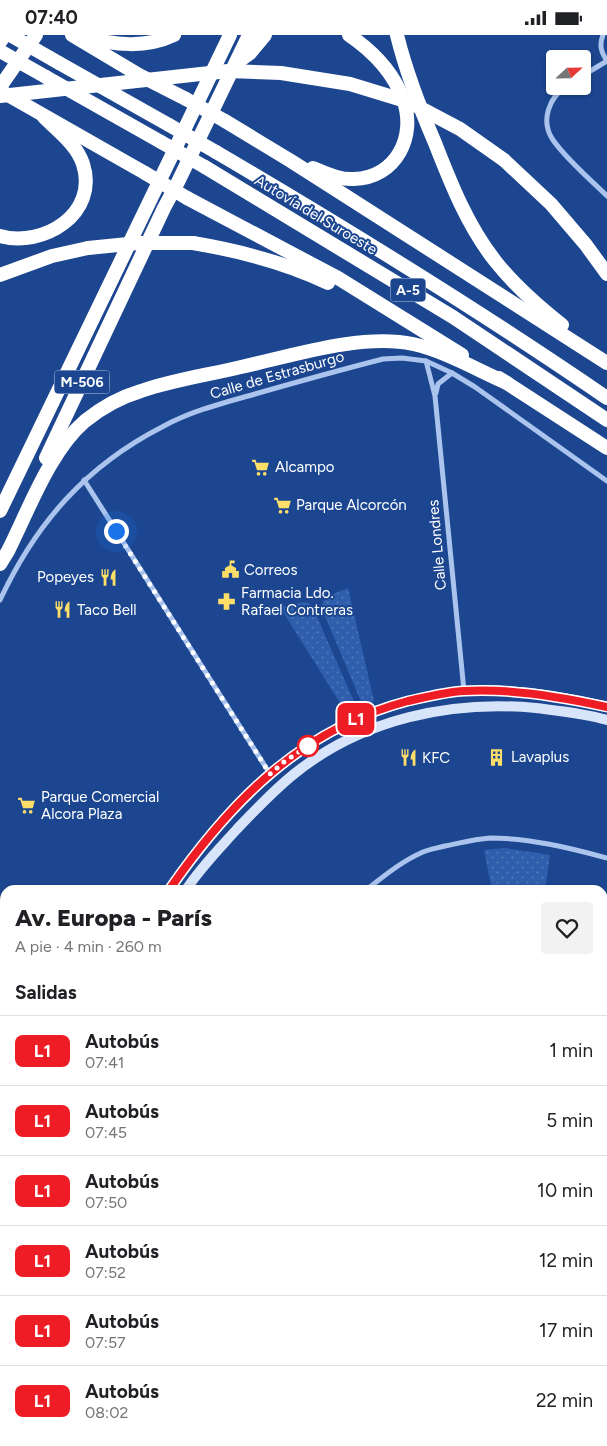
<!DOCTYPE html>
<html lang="es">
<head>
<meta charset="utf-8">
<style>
	:root { --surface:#fff; --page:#f2f2f2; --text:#202124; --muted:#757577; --line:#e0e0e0 }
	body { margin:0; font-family:Figtree,sans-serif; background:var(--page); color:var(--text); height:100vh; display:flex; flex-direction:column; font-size:19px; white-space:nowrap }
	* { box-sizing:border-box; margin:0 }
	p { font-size:16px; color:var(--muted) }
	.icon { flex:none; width:28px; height:28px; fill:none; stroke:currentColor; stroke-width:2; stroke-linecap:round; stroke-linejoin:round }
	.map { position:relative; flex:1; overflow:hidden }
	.side { position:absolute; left:0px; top:850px; width:608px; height:561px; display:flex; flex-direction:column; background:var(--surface); border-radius:15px 15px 0 0; box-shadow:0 1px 4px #0004 }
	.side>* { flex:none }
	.badge { padding:0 10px; border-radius:8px; font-size:18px; line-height:32px }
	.needle { width:32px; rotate:68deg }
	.buttons { position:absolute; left:546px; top:15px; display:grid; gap:10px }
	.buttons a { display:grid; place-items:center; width:45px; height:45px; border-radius:5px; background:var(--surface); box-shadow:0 1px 4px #0004; font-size:25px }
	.you { position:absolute; width:25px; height:25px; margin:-12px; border:4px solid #fff; border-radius:50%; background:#1a73e8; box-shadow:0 0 0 8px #1a73e833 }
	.map>.badge { position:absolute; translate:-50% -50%; box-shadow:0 0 0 2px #fff }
	h2 { padding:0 15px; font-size:19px; line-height:45px }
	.round { display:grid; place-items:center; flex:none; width:52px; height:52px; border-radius:5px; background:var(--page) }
	.summary { display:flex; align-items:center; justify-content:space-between; height:85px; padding:0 15px }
	h1 { font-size:24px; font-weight:800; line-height:38px }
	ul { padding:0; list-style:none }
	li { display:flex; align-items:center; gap:15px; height:70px; padding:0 15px; border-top:1px solid var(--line) }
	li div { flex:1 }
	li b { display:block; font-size:19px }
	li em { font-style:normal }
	li .badge { min-width:55px; font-weight:700; text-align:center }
	.status { display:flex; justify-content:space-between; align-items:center; height:35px; padding:0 25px; background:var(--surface); direction:ltr }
	.status svg { height:14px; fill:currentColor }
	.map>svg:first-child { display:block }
	.park { fill:url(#park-dots) }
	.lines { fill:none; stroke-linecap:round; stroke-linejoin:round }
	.street { stroke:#abc4ee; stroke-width:5 }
	.secondary { stroke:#d8e4fa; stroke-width:10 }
	.highway { stroke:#fff; stroke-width:14 }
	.highway-bridge { stroke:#fff; stroke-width:14 }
	.line-casing { stroke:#fff; stroke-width:11 }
	.line { stroke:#ee1c25; stroke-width:8 }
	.walk { stroke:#fff; stroke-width:5; stroke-dasharray:0 9 }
	.stop-dot { fill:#fff; stroke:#ee1c25; stroke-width:2.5 }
	.labels { text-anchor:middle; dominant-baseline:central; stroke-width:4; stroke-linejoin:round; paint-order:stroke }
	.shield { fill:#1c4690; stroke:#bbc8de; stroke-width:1 }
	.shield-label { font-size:14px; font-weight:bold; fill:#fff }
	.street-label { font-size:15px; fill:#fff; stroke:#1c4690 }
	.poi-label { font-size:15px; fill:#fff; stroke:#1c4690; text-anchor:start }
</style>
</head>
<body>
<div class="status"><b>07:40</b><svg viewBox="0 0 49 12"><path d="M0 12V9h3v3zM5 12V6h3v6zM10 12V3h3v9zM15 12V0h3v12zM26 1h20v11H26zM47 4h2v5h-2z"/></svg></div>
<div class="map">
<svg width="607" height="1411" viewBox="0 0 607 1411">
	<defs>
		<pattern id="park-dots" width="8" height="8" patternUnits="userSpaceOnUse" patternTransform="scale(1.25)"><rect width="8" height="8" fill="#2f5ead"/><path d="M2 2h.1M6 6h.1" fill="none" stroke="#4e76b9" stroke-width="1.8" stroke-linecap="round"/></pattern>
	</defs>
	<rect width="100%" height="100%" fill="#1c4690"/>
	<g class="park">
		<path d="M348 553 374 666 362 669 322 574C321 560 338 558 348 553Z"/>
		<polygon points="304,567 310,569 314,575 356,671 345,676 280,572"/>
		<polygon points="505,813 550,820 545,855 492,855 484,815"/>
	</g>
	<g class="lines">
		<g class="street">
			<path d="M603 0C599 10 601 17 607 26"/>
			<polyline points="582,41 607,26"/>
			<path d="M567 51C549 62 540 86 553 105 567 125 590 144 607 161"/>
			<polyline points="426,326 435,361 464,656"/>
			<polyline points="436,358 438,349 452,338"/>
			<polyline points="84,445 270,739"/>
			<path d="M0 565C36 488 86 431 162 392 191 376 223 368 255 359 297 347 340 335 383 324L402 323 426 326 452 338 475 352 607 446"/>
			<path d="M366 855C384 841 402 826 423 817 430 814 438 813 445 811 460 808 475 804 490 803 530 803 570 813 607 823"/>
			<polyline points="0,941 5,943"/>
			<polyline points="0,968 5,971"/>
			<polyline points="602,982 607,984"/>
			<polyline points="0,1245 5,1245"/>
			<polyline points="0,1358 5,1370"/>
			<polyline points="0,1387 5,1398"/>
			<polyline points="8,1406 10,1411"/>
			<polyline points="20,1406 22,1411"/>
		</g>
		<g class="secondary">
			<path d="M169 855C230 767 301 695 408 666 426 662 445 657 464 656 510 653 562 661 607 672"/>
			<path d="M186 855C200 833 219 814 237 794 255 775 273 756 294 739 362 684 450 665 536 673 560 676 584 678 607 685"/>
			<polyline points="0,1134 5,1126"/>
			<polyline points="0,1156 5,1148"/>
		</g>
		<g class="highway">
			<polyline points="72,0 139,40 186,64"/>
			<path d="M397 0C406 37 420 73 435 108 451 149 468 192 496 227 515 251 538 271 562 290"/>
			<path d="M85 1C113 11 147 13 174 0"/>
			<polyline points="0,7 5,0"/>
			<polyline points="239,26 250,18 265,0"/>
			<polyline points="59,28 169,90"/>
			<polyline points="46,42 161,107"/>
			<polyline points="0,52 36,0"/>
			<polyline points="1,56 145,138"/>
			<polyline points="225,86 291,126 607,328"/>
			<path d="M216 117C349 195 480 276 607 363"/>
			<polyline points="504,125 551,169 586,210 607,239"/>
			<polyline points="205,132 453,282 607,385"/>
			<path d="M313 133C326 138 339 145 354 144 396 143 417 101 403 64 393 37 371 15 349 0"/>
			<polyline points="187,163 338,243 462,320"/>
			<path d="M0 201C43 213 99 179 83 129 77 110 58 96 44 82"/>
			<path d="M193 208C240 216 285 227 328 248"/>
			<polyline points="0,240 52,221 88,213"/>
			<polyline points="499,343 607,413"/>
			<polyline points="46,423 164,173 178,147 249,0"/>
			<polyline points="0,476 230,0"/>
			<path d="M0 529 8 516C29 474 50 416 85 386 101 373 121 362 141 356 173 345 208 340 241 332 291 321 362 298 413 309 445 316 477 335 507 348"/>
		</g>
		<g class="highway-bridge">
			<polyline points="10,0 59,28"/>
			<polyline points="0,16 46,42"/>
			<polyline points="0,61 228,36 281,38 350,49 409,67 460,94 504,125"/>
			<polyline points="186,64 225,86"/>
			<polyline points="169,90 216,117"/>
			<polyline points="161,107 205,132"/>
			<polyline points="145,138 187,163"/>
			<polyline points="88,213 138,208 193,208"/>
		</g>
	</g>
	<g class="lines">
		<defs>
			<path id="line" d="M169 855C230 767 301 694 408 666 426 662 445 657 464 656 510 653 562 662 607 672"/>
		</defs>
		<use href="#line" class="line-casing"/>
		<use href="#line" class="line"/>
		<polyline class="walk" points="116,496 270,739 285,726 308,711"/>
	</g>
	<defs>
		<symbol id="supermarket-bare" viewBox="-9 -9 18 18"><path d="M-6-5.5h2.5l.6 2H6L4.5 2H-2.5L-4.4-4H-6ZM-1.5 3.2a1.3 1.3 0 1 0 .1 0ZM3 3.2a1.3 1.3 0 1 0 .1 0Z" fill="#fede69" stroke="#1c4690" stroke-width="2.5" paint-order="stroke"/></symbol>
		<symbol id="civic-bare" viewBox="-9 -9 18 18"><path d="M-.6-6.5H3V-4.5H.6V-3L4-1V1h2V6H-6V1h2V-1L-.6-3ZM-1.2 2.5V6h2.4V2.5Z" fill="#fede69" stroke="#1c4690" stroke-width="2.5" paint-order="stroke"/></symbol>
		<symbol id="restaurant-bare" viewBox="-9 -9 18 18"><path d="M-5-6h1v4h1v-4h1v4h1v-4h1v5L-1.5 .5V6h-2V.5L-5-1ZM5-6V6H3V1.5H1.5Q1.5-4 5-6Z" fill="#fede69" stroke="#1c4690" stroke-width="2.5" paint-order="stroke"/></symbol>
		<symbol id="pharmacy-bare" viewBox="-9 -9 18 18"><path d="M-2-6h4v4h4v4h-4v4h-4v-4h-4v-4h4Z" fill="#fede69" stroke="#1c4690" stroke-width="2.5" paint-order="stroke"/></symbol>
		<symbol id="building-bare" viewBox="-9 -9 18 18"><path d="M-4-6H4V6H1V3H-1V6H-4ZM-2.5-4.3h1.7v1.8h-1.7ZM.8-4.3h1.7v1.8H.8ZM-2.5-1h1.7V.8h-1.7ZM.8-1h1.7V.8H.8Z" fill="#fede69" stroke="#1c4690" stroke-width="2.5" paint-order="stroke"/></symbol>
	</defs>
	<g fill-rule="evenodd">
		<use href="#supermarket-bare" x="248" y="420" width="25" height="25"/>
		<use href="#supermarket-bare" x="270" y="458" width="25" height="25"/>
		<use href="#civic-bare" x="218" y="522" width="25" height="25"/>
		<use href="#restaurant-bare" x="96" y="530" width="25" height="25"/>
		<use href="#pharmacy-bare" x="214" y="554" width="25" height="25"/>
		<use href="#restaurant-bare" x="50" y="562" width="25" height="25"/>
		<use href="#building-bare" x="484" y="710" width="25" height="25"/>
		<use href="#restaurant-bare" x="396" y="710" width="25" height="25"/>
		<use href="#supermarket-bare" x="14" y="758" width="25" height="25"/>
	</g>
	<circle class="stop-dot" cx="308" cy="711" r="10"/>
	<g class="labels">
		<g class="shield">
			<rect x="390.5" y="243.5" width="35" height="23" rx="4"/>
			<rect x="54.5" y="335.5" width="55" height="23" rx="4"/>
		</g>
		<g class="shield-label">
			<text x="408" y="255">A-5</text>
			<text x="82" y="347">M-506</text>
		</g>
		<g class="street-label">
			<text transform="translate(316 180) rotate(31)">Autovía del Suroeste</text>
			<text transform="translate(277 340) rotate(-16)">Calle de Estrasburgo</text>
			<text transform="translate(437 510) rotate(-95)">Calle Londres</text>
		</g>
		<g class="poi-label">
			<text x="275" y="432">Alcampo</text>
			<text x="296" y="470">Parque Alcorcón</text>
			<text x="244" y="535">Correos</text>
			<text x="94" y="542" text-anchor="end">Popeyes</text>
			<text x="241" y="558">Farmacia Ldo.<tspan x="241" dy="17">Rafael Contreras</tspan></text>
			<text x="77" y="575">Taco Bell</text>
			<text x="511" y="722">Lavaplus</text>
			<text x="422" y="723">KFC</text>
			<text x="41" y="762">Parque Comercial<tspan x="41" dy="17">Alcora Plaza</tspan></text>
		</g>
	</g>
</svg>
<div class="buttons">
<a><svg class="needle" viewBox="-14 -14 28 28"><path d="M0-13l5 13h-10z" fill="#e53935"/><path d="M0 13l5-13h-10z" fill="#757577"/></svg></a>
</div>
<div class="you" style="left:116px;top:496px"></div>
<b class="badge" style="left:356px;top:684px;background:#ee1c25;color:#fff">L1</b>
<section class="side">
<div class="summary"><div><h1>Av. Europa - París</h1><p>A pie · 4 min · 260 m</p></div><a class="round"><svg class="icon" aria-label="heart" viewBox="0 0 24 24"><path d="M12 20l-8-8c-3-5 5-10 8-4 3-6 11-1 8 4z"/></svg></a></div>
<h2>Salidas</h2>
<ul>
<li><span class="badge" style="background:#ee1c25;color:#fff">L1</span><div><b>Autobús</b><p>07:41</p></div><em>1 min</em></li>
<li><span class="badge" style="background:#ee1c25;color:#fff">L1</span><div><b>Autobús</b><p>07:45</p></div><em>5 min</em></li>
<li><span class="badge" style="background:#ee1c25;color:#fff">L1</span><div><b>Autobús</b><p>07:50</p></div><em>10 min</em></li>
<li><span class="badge" style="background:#ee1c25;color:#fff">L1</span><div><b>Autobús</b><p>07:52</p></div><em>12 min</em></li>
<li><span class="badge" style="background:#ee1c25;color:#fff">L1</span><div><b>Autobús</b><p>07:57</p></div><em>17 min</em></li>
<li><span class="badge" style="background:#ee1c25;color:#fff">L1</span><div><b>Autobús</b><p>08:02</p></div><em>22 min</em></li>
</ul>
</section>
</div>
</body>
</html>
